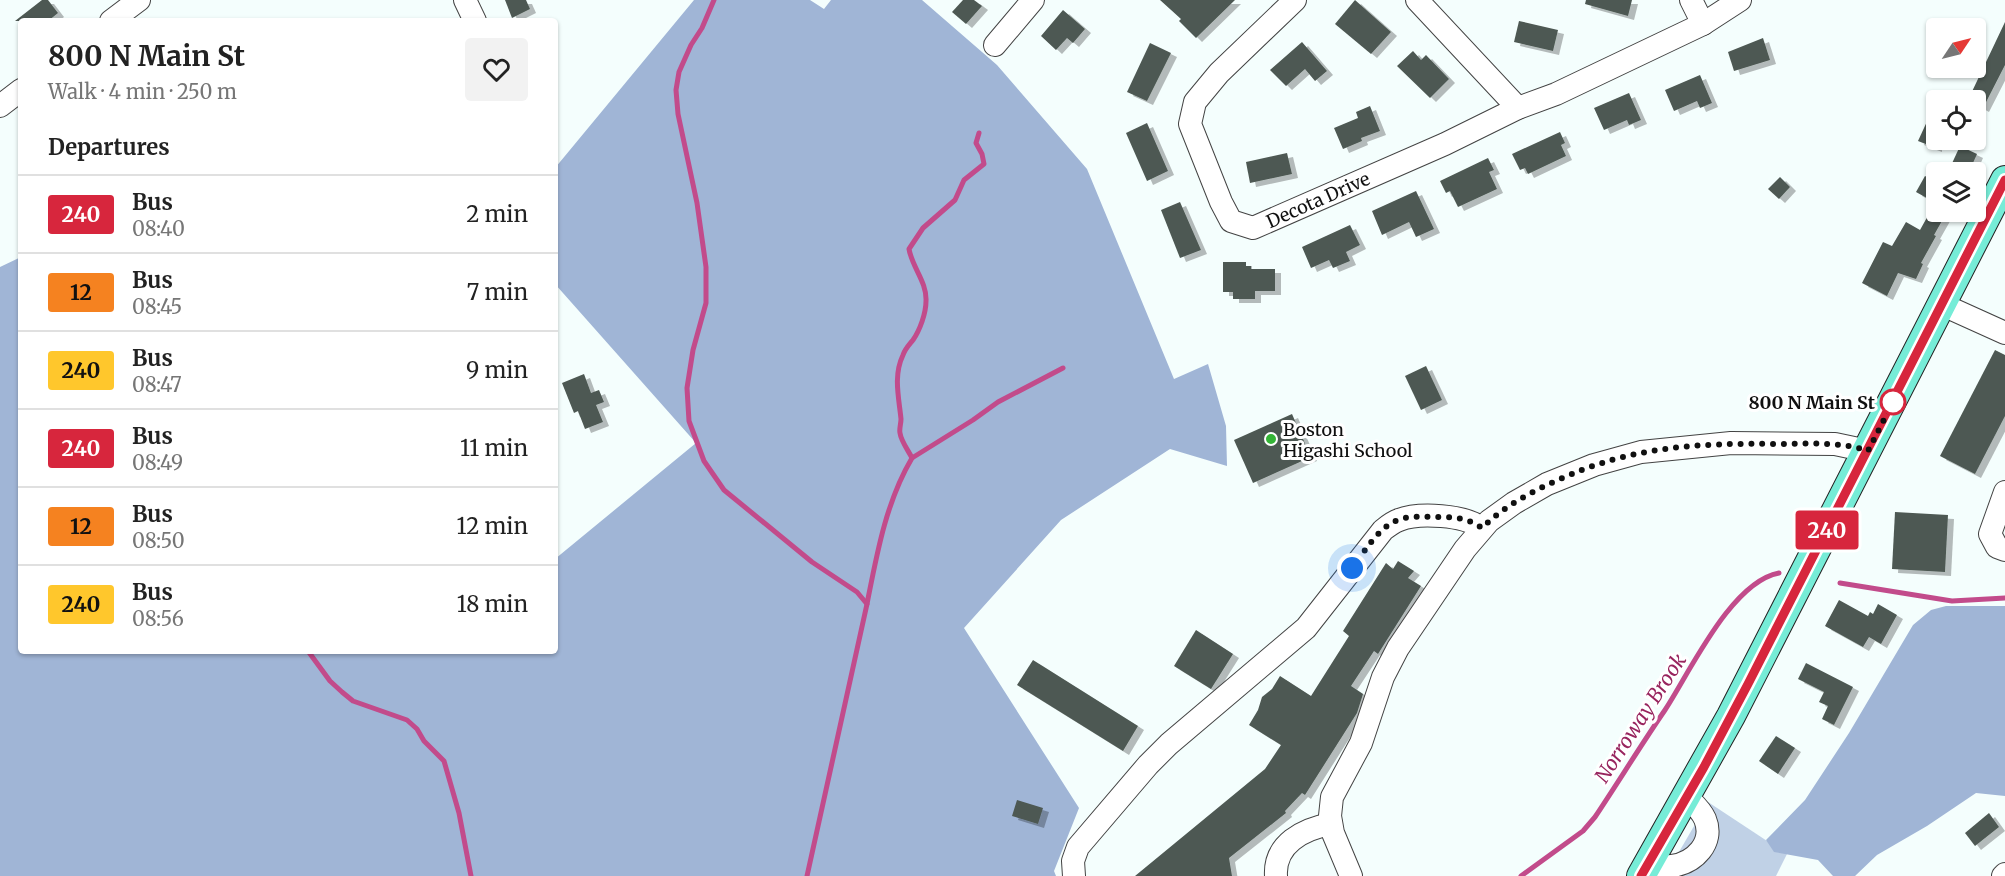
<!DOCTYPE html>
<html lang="en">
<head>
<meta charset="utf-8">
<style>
	:root { --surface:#fff; --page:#f2f2f2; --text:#222; --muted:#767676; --line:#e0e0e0 }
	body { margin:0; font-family:Merriweather,serif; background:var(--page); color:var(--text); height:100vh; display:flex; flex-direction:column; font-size:22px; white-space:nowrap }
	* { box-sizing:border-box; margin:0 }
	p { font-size:20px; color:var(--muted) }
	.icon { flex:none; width:33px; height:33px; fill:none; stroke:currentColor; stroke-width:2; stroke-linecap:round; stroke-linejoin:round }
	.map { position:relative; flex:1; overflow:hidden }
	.details { position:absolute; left:18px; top:18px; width:540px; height:636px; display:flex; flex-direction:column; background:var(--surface); border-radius:6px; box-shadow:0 2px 4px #0004 }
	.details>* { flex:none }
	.badge { padding:0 12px; border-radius:4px; font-size:21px; line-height:39px }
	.needle { width:39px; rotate:55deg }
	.controls { position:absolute; left:1926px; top:18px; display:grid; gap:12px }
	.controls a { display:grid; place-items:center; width:60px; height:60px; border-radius:6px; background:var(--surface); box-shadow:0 2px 4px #0004; font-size:30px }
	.you { position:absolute; width:30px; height:30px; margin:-15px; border:4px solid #fff; border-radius:50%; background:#1a73e8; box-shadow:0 0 0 9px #1a73e833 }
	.map>.badge { position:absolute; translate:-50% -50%; box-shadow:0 0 0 3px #fff }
	h2 { padding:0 30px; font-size:22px; line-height:54px }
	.round { display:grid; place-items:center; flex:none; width:63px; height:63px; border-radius:6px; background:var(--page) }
	.headline { display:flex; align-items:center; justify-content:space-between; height:102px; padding:0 30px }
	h1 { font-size:28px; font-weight:700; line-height:45px }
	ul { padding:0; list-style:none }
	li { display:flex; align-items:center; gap:18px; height:78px; padding:0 30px; border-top:2px solid var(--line) }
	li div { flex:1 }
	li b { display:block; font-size:22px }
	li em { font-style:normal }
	li .badge { min-width:66px; font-weight:700; text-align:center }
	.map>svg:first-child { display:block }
	.green { fill:#c0d1e6 }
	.forest { fill:#a0b5d6 }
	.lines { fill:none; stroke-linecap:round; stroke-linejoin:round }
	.stream { stroke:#c24b8b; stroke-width:5 }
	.building { fill:#4d5852; filter:url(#shadow) }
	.minor-casing { stroke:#434343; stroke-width:24 }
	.major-casing { stroke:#212121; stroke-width:30 }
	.minor { stroke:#fff; stroke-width:22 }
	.major { stroke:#76ecd7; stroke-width:28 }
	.line-casing { stroke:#fff; stroke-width:14 }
	.line { stroke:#d7263d; stroke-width:9 }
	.walk { stroke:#101010; stroke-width:6; stroke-dasharray:0 10.8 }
	.stop-dot { fill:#fff; stroke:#d7263d; stroke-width:3 }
	.poi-dot { fill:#34b436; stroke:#fff; stroke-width:2 }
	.labels { text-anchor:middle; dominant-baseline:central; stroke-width:6; stroke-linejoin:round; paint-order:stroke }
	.street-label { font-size:18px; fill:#101010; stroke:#fff }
	.stop-label { font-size:18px; font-weight:bold; fill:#101010; stroke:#fff; text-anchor:end }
	.poi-label { font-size:18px; fill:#101010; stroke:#fff; text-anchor:start }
	.water-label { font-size:20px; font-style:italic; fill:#98245e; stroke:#fff }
</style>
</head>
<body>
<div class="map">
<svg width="2005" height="876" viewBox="0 0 2005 876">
	<defs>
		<filter id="shadow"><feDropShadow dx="6" dy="4" stdDeviation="0" flood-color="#0004"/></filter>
	</defs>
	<rect width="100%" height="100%" fill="#f4fefd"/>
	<polygon class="green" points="1708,802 1787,854 1776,876 1665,876"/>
	<g class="forest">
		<polygon points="694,0 810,0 824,9 831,0 922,0 997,65 1087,169 1174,379 1208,364 1226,426 1227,466 1170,449 1061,520 964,628 1079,808 1054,871 1056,876 0,876 0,267 21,257 21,651 555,651 555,559 696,443 555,284 555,168"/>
		<polygon points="1946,606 2005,606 2005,796 1976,793 1927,826 1877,855 1855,876 1833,876 1818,860 1774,852 1766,840 1805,800 1849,733 1913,625 1931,610"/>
	</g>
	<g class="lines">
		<g class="stream">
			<polyline points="714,0 702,28 691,45 679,72 676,90 678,114 697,203 706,267 706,303 693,350 687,388 689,421 704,461 724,490 812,562 857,592 867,604 807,876"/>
			<polyline points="912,458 973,420 998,402 1063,368"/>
			<polyline points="1840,583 1952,601 2005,598"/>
			<path d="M867 604C877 553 886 502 912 458 908 450 901 441 900 433 899 429 901 424 901 419 899 398 893 376 903 355 905 349 909 345 913 340 920 330 926 313 926 301 927 282 912 267 909 249L923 228 955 200 964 180 984 164 982 154 976 143 979 133"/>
			<polyline points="308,651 330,681 342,692 353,701 407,720 417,729 424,741 444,761 459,813 471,876"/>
			<path d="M1521 876 1583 831 1595 817C1619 781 1641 745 1665 710 1690 672 1731 582 1779 573"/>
		</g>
	</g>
	<g class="building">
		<polygon points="42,0 48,0 58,13 48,21 15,21"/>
		<polygon points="505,0 526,0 530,9 512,18"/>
		<polygon points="963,0 974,0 982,6 966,24 952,12"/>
		<polygon points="1160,0 1235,0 1196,38 1179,21 1181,19"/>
		<polygon points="1355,0 1391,32 1371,54 1335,24"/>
		<polygon points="1586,0 1632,0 1628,16 1585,4"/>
		<polygon points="1063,10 1085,29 1073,43 1067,38 1056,50 1041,36"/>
		<polygon points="1519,21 1558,30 1553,51 1514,42"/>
		<polygon points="2005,22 2005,65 1983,108 1976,104 1976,100 1968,100"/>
		<polygon points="1763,38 1770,60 1734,71 1728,52"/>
		<polygon points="1302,42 1327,71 1315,81 1305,69 1286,86 1270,70"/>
		<polygon points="1150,43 1171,53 1147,101 1127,92"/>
		<polygon points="1413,51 1421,60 1426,55 1449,79 1430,98 1397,66"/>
		<polygon points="1700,75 1712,103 1700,108 1697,101 1674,111 1665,90"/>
		<polygon points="1629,93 1641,120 1629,125 1627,120 1604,130 1594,108"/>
		<polygon points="1936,102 1936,148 1918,141"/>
		<polygon points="1370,106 1380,131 1361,138 1362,141 1343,149 1334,128 1358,118 1356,112"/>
		<polygon points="1147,123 1168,171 1147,181 1126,133"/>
		<polygon points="1560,132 1565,143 1561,145 1566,156 1528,174 1525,168 1520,170 1512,154"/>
		<polygon points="1960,146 1977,154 1969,172 1948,172"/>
		<polygon points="1287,153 1292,174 1250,183 1246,162"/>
		<polygon points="1488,158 1494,170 1489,172 1497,189 1458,207 1450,191 1446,193 1440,181"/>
		<polygon points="1925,176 1936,182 1936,203 1916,192"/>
		<polygon points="1780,177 1790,187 1779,199 1768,189"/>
		<polygon points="1416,191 1434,229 1416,237 1409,222 1382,235 1372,211"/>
		<polygon points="1180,202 1201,250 1180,258 1161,210"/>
		<polygon points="1930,212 1947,212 1934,235 1936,236 1921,263 1923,264 1916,279 1898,273 1887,296 1862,283 1883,242 1892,246 1906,222 1920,230"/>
		<polygon points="1350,225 1360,245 1346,252 1350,261 1333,268 1329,260 1311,268 1302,247"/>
		<polygon points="1223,262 1246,262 1246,266 1251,266 1251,269 1275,269 1275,291 1255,291 1255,299 1233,299 1233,292 1223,292"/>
		<polygon points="1995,350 2005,355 2005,416 1975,474 1940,456"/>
		<polygon points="1426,366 1442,400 1421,410 1405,376"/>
		<polygon points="584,374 591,393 599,390 604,402 596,405 603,422 585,429 578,411 574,413 562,383"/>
		<polygon points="1292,414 1311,457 1253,483 1234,440"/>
		<polygon points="1895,512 1948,515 1945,572 1892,569"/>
		<polygon points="1398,561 1414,571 1408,578 1421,586 1378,654 1374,651 1351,686 1363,694 1357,713 1305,795 1302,793 1285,811 1286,813 1229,858 1232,876 1135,876 1265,769 1281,745 1249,725 1258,710 1262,697 1272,689 1280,676 1311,696 1349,636 1343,631 1386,563 1393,569"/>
		<polygon points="1839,600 1868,616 1870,612 1873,614 1878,604 1897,615 1881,644 1869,637 1863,647 1825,626"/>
		<polygon points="1196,630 1233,654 1211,689 1174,666"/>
		<polygon points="1033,660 1138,726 1123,751 1017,685"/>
		<polygon points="1806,663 1853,687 1834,725 1822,719 1828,706 1819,702 1824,692 1798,679"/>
		<polygon points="1776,736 1795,748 1778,774 1759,761"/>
		<polygon points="1017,800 1043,808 1038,824 1012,816"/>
		<polygon points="1989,813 1999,827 1975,846 1965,833"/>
	</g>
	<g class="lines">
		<defs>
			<g id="minor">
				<polyline points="465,0 475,21"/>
				<polyline points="1295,0 1219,73 1195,102 1190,124 1221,202 1231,221 1253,228 1445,144 1518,108 1556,94 1703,24 1740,0"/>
				<polyline points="1417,0 1518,108"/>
				<polyline points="1691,0 1703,24"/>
				<polyline points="111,21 139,0"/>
				<polyline points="995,45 1033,0"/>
				<polyline points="0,106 21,90"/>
				<polyline points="1943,305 2005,333"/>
				<polyline points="2005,492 1990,534 1997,547 2005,550"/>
				<path d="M1648 864C1656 865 1664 867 1672 866 1694 863 1715 843 1705 819 1701 810 1694 804 1687 797"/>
				<path d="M1074 876 1073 861 1078 847 1148 765 1169 744 1306 628 1383 530C1388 526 1393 522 1399 520 1419 512 1465 515 1481 528"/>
				<path d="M1276 876C1274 844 1303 829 1331 824"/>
				<polyline points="1351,876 1333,833 1330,816 1332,797 1361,743 1383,677 1398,648 1465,549 1489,521 1514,503 1547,484 1594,465 1641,452 1731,443 1835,444 1868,451"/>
				<polyline points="2003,876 2005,874"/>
			</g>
			<polyline id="major" points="1641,876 1731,716 2005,180"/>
		</defs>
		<use href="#minor" class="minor-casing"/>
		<use href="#major" class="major-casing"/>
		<use href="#minor" class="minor"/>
		<use href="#major" class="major"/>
	</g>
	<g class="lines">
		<defs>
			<polyline id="line" points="1641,876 1704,767 1748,684 2005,180"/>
		</defs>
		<use href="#line" class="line-casing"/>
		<use href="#line" class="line"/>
		<path class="walk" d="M1352 568C1366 550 1381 522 1405 518 1416 516 1427 517 1438 517 1455 517 1468 518 1482 528 1503 507 1531 492 1558 480 1632 446 1698 443 1777 444 1808 444 1839 441 1868 451L1893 402"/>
	</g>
	<circle class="stop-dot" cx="1893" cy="402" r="12"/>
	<circle class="poi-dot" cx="1271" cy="439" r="6"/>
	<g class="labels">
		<g class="street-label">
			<text transform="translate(1318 200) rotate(-24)">Decota Drive</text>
		</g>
		<g class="stop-label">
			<text x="1875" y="402">800 N Main St</text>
		</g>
		<g class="poi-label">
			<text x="1283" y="429">Boston<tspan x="1283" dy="21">Higashi School</tspan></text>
		</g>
		<g class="water-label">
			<text transform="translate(1640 718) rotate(-57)">Norroway Brook</text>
		</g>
	</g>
</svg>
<div class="controls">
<a><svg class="needle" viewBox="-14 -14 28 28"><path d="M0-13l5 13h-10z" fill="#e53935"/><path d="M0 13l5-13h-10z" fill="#767676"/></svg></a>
<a><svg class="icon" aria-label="locate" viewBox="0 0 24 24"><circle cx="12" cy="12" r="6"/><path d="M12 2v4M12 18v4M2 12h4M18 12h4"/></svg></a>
<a><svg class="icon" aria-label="layers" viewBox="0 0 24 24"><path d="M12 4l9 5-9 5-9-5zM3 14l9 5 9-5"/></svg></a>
</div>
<div class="you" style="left:1352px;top:568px"></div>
<b class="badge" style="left:1827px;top:530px;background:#d7263d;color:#fff">240</b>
<section class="details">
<div class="headline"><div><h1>800 N Main St</h1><p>Walk · 4 min · 250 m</p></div><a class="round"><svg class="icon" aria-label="heart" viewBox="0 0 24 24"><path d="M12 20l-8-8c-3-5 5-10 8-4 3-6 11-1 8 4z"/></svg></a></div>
<h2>Departures</h2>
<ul>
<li><span class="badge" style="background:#d7263d;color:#fff">240</span><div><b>Bus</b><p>08:40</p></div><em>2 min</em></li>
<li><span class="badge" style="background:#f58220;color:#111">12</span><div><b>Bus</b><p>08:45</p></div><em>7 min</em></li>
<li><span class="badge" style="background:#ffc72c;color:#111">240</span><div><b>Bus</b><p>08:47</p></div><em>9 min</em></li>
<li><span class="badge" style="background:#d7263d;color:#fff">240</span><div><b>Bus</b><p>08:49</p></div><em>11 min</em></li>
<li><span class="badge" style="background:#f58220;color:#111">12</span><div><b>Bus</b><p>08:50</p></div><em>12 min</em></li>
<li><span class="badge" style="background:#ffc72c;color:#111">240</span><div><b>Bus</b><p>08:56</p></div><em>18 min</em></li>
</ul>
</section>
</div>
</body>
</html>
